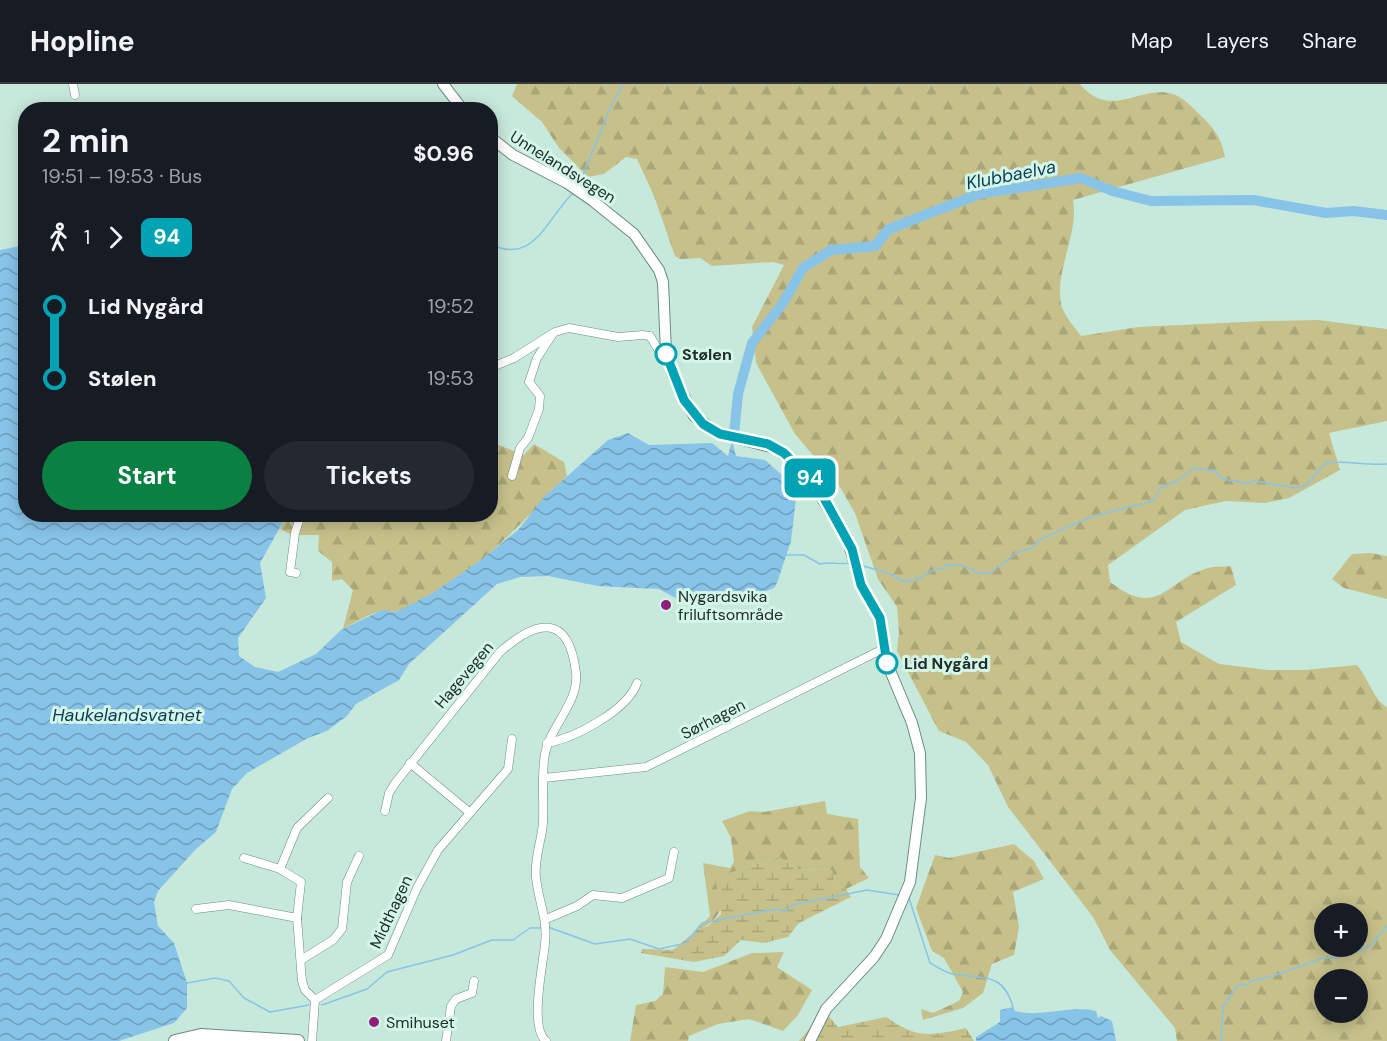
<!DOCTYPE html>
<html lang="en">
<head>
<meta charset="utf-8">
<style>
	:root { --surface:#171b24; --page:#242831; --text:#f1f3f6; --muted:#9ea1a6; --line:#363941; --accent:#0b8043 }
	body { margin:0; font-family:"DM Sans",sans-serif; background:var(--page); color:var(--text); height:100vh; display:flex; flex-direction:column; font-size:22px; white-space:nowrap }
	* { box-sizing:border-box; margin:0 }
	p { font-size:20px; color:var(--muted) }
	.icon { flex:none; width:33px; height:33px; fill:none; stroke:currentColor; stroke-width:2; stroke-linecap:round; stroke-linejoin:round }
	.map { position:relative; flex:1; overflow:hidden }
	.drawer { position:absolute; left:18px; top:18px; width:480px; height:420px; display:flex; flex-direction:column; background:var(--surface); border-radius:24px; box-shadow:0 3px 15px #0003 }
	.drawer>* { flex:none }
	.badge { padding:0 12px; border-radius:9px; font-size:21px; line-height:39px }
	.tools { position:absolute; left:1314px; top:819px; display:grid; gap:12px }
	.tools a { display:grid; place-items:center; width:54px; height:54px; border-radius:50%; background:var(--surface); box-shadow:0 3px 15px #0003; font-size:30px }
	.map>.badge { position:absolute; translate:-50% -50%; box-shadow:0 0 0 3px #fff }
	.legs { display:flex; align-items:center; gap:9px; height:66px; padding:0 24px; font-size:20px }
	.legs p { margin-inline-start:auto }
	.overview { display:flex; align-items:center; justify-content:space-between; height:102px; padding:0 24px }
	h1 { font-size:33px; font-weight:700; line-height:45px }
	.cta { display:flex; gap:12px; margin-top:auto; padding:12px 24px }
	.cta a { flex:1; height:69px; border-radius:36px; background:var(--accent); color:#fff; font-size:24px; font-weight:700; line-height:69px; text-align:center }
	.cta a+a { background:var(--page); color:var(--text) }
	ul { padding:0 24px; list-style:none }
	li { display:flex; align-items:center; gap:21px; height:72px; font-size:22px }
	li i { display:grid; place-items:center; width:9px; height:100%; margin:0 8px; background:currentColor }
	li i::after { content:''; width:15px; height:15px; margin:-8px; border:4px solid; border-radius:50%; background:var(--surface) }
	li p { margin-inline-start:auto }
	li:first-child i { background:linear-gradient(#0000 50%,currentColor 0) }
	li:last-child i { background:linear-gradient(currentColor 50%,#0000 0) }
	header { display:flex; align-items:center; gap:36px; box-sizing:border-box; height:84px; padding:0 30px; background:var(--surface); border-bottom:2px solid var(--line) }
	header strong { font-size:28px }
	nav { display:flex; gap:33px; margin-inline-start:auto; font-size:21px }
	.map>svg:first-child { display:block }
	.forest { fill:url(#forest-firs); fill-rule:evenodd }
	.wetland { fill:url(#wetland-marsh) }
	.water { fill:url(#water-waves) }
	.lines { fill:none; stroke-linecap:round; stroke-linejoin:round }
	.stream { stroke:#88c3e8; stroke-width:1.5 }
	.river { stroke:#88c3e8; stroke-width:10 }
	.minor-casing { stroke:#6c8b7f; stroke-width:9 }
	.secondary-casing { stroke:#6c8b7f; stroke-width:12 }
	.primary-casing { stroke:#6c8b7f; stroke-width:14 }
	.minor { stroke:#fff; stroke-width:8 }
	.secondary { stroke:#fff; stroke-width:10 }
	.primary { stroke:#fff; stroke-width:12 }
	.line-1-casing { stroke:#fff; stroke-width:14 }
	.line-1 { stroke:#00a3b4; stroke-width:9 }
	.stop-1-dot { fill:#fff; stroke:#00a3b4; stroke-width:3 }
	.poi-dot { fill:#911e7d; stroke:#d4f6e9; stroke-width:2 }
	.labels { text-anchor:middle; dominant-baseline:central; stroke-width:6; stroke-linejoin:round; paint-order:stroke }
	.street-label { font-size:16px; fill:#212e2a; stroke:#d4f6e9 }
	.stop-label { font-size:16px; font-weight:bold; fill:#212e2a; stroke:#d4f6e9; text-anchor:start }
	.poi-label { font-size:16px; fill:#212e2a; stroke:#d4f6e9; text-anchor:start }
	.water-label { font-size:18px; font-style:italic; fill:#0a3b55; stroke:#d4f6e9 }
</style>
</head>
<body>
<header>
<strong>Hopline</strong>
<nav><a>Map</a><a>Layers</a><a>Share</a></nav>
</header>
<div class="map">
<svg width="1387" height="957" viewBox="0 0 1387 957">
	<defs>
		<pattern id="forest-firs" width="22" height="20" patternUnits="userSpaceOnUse" patternTransform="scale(1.5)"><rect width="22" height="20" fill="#c6c18b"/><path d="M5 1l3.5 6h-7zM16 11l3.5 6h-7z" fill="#aaa678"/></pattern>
		<pattern id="wetland-marsh" width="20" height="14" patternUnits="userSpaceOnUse" patternTransform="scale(1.5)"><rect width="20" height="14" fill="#c6c18b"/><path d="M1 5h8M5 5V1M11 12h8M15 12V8" fill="none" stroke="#aaa678"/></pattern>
		<pattern id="water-waves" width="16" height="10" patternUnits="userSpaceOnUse" patternTransform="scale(1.5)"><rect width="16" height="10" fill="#88c3e8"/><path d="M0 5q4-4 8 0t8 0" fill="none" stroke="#6f9fbc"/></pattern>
	</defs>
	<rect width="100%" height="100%" fill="#c7e9dc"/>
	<g class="forest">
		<path d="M517 0H1080C1110 37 1141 0 1173 10 1183 13 1192 23 1199 30 1214 44 1221 53 1225 73L1073 116C1079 151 1055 184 1061 220 1063 230 1075 244 1081 252L1138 243 1264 237 1319 236 1387 245V337L1329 349 1340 386 1289 414 1265 419 1226 417 1185 426 1108 481 1110 498C1160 536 1165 496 1208 484 1215 482 1224 483 1231 482L1236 501 1176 538 1181 558 1219 580 1268 586H1304L1357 581C1368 594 1373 614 1387 624V957H1177L1175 944 1110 866 1093 833 1008 723 988 681 966 658 939 647 897 567 899 548 897 523 878 495 855 429 840 403 795 350 756 279 752 243 784 181 773 178 712 182 700 174 680 175 675 172 654 112 637 75 626 73 604 90 588 93 559 64 542 38 512 12ZM1324 830H1358V862H1324ZM1324 896H1358V928H1324Z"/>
		<path d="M491 308 498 314 491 336 496 360 524 371 534 360 564 378 567 392C518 443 467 500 399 527 393 529 387 526 381 527 368 530 355 539 343 545L353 506 342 495 332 497V478L318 467 319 451H292L280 445 287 431 490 430Z"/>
		<polygon points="1370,469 1387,472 1387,515 1344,504 1332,495 1352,470"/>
		<path d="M825 717 827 730 858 735 860 783 869 794 846 805 835 802 832 786 797 785 779 773 730 789C725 811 724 838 698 845L710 832 703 779 730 784 734 778 731 754 722 737 750 727 764 728Z"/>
		<polygon points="1014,760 1034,777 1044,795 1013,808 1019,843 1014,871 992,880 983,909 963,924 923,936 921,925 933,929 959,917 963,908 944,874 932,867 916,824 935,771 949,774"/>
		<polygon points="784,868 777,883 812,906 798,931 783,947 749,935 718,940 689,952 688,957 630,957 636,921 655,917 663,910 665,883 703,888 752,869"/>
	</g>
	<g class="wetland">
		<polygon points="779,773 797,785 832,786 835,802 846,805 851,813 799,839 788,853 764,859 741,856 724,872 694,878 641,869 642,865 673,866 698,845 708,842 721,830 716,798 730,789"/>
		<path d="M824 927 838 943 886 933C918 955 929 952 966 944L974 957H799Z"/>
	</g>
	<g class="water">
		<polygon points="25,161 26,430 287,431 260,479 266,514 238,554 239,572 255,583 278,588 316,570 341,546 382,526 396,528 433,509 482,475 518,446 545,412 608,356 628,349 649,361 712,359 728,372 731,360 733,360 736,372 765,376 790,398 796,415 791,457 777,499 774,504 753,512 702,521 683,518 659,505 598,502 548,492 520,493 497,500 409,580 399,596 356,620 347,632 327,647 308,654 247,689 232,705 216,748 195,766 158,807 154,818 158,842 174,859 187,899 187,924 174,939 119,957 0,957 0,166"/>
		<path d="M1013 923 1015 927C1040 934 1069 921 1096 927L1098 934 1101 932 1112 937 1116 957H976V953L1000 938V926Z"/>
	</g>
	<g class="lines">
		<g class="stream">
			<polyline points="579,101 608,29 623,0"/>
			<path d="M490 160C534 182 547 134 573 109"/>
			<path d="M786 471H804L820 480C831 477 839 481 850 479"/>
			<path d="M860 481 891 490 904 498C909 496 916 496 920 494 929 489 933 484 944 484L945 481C957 481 968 481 977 489H991L1016 469 1033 463 1041 455 1093 432 1153 417 1160 404 1177 397 1194 384 1215 387 1222 395 1246 399 1255 397 1295 404 1305 402 1326 379C1347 376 1366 382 1387 380"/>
			<path d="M909 814 930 879C937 883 944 888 952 890 981 895 1003 887 1013 923"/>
			<polyline points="548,843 595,860 630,855 659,865 686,859 702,839 776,825 786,827 792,821 867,806 899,811"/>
			<polyline points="187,899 215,894 229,897 244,914 270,928 309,921"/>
			<polyline points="322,921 367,905 387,888 453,871 492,856 513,856 530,844 543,844"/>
			<polyline points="1221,957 1223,923 1238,900 1247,901 1251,897 1270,893 1320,875 1345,872 1370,862 1387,842"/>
		</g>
		<polyline class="river" points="734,350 738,310 752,259 783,219 803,184 831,166 875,162 889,145 979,110 1081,94 1112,107 1151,117 1253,116 1326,129 1353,127 1387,131"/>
		<defs>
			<g id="minor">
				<polyline points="73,0 75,11"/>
				<polyline points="490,284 514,274 555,248 569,244 618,253 643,251 650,252 659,267 666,268"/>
				<polyline points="512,392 520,364 528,354 539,325 540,312 529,298 537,274 552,251"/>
				<polyline points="296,489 290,488 295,449 301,430"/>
				<path d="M547 659C575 654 628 626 637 599"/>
				<polyline points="410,679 469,728"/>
				<polyline points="544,694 646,683 885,564"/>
				<path d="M385 727 389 709 396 698 500 568C537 535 569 529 576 589 579 619 550 642 545 670 541 692 544 716 543 738 542 756 534 774 536 793 538 816 548 835 545 860 543 881 529 944 546 957"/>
				<polyline points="244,774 280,785 301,798 297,834 302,897 305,906 315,916 312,957"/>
				<polyline points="280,785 297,744 328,714"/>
				<polyline points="196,825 229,821 297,834"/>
				<polyline points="546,835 577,822 593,811 622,814 669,794 674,768"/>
				<polyline points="301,876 333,856 342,845 347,798 359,772"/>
				<polyline points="315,916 388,871 417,804 438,766 508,685 512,655"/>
				<polyline points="446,957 451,922 456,915 472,909 474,897"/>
			</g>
			<g id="secondary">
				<polyline points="443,0 463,26"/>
				<polyline points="490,53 513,71 567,99 593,117 634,150 659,186 663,198 666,268 673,291 694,332 720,350 775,364 793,377 810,395 847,454 861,501 880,534 887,579 912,639 920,669 921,714 910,798 886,855 874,873 826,925 810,957"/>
			</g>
			<polyline id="primary" points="175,957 201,951 298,957"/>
		</defs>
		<use href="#minor" class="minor-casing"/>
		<use href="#secondary" class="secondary-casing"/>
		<use href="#primary" class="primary-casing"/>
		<use href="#minor" class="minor"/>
		<use href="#secondary" class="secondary"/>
		<use href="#primary" class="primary"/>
	</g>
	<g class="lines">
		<defs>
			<polyline id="line-1" points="666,270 684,316 703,340 720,350 768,360 784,369 810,395 825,416 852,465 861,501 880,534 887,579"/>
		</defs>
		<use href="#line-1" class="line-1-casing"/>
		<use href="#line-1" class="line-1"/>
	</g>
	<g class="stop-1-dot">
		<circle cx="666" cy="270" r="10"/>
		<circle cx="887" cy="579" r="10"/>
	</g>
	<g class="poi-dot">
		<circle cx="666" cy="521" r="6"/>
		<circle cx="374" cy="938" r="6"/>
	</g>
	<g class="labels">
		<g class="street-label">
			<text transform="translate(563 83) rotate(32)">Unnelandsvegen</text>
			<text transform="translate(464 591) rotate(-50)">Hagevegen</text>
			<text transform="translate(713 635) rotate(-27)">Sørhagen</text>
			<text transform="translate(391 828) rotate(-65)">Midthagen</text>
		</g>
		<g class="stop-label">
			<text x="682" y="270">Stølen</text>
			<text x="904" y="579">Lid Nygård</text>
		</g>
		<g class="poi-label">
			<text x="678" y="512">Nygardsvika<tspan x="678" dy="18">friluftsområde</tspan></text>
			<text x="386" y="938">Smihuset</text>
		</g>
		<g class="water-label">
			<text transform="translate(1011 91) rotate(-11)">Klubbaelva</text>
			<text x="127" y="631">Haukelandsvatnet</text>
		</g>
	</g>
</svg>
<div class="tools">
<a>+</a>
<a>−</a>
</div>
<b class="badge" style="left:810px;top:394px;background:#00a3b4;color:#fff">94</b>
<section class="drawer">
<div class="overview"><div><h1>2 min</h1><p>19:51 – 19:53 · Bus</p></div><b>$0.96</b></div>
<div class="legs"><svg class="icon" aria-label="walk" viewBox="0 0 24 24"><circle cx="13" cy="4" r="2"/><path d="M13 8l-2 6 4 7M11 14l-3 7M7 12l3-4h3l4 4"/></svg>1<svg class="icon" aria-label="forward" viewBox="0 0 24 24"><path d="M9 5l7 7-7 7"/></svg><b class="badge" style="background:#00a3b4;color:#fff">94</b></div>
<ul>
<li><i style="color:#00a3b4"></i><b>Lid Nygård</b><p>19:52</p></li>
<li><i style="color:#00a3b4"></i><b>Stølen</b><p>19:53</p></li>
</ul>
<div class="cta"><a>Start</a><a>Tickets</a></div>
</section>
</div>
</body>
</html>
